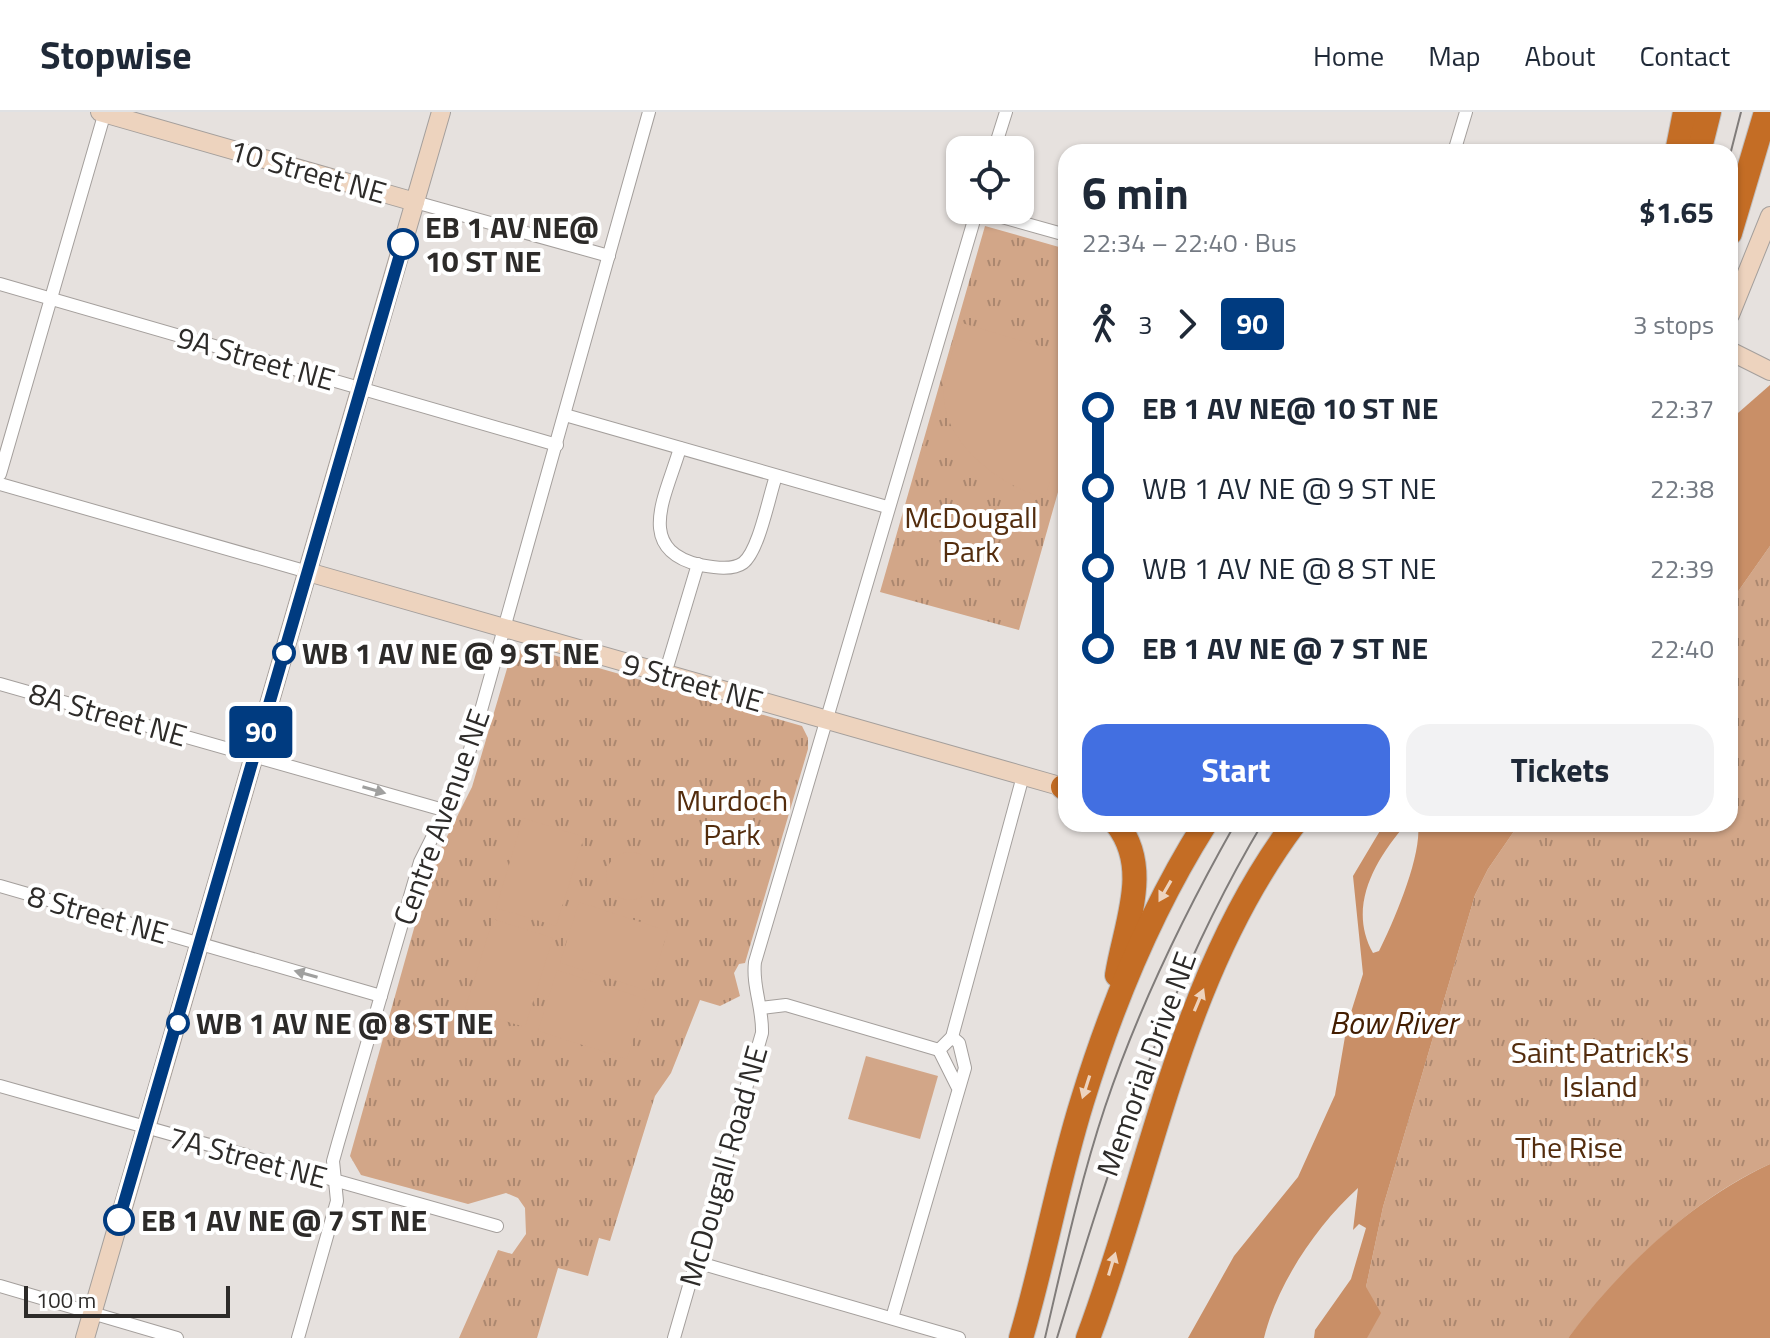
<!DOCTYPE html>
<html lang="en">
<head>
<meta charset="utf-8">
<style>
	:root { --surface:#fff; --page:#f2f2f3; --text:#1f2937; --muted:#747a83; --line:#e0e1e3; --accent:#426fe1 }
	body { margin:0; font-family:"Titillium Web",sans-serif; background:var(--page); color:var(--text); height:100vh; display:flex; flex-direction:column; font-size:30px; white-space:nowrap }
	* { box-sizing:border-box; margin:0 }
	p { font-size:26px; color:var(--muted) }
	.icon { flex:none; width:44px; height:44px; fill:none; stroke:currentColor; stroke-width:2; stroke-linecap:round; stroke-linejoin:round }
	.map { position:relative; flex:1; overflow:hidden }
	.drawer { position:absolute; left:1058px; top:32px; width:680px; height:688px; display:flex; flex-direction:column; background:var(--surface); border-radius:24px; box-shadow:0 2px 6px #0004 }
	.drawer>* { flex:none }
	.badge { padding:0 16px; border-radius:6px; font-size:28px; line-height:52px }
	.tools { position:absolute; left:946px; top:24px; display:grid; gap:16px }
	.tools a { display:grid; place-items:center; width:88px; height:88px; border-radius:16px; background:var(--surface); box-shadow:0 2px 6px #0004; font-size:40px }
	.scale { position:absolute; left:24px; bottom:20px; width:206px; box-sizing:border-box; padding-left:8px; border:4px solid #2d2b29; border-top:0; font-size:22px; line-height:28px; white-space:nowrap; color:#2d2b29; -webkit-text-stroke:6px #fff; paint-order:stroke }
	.map>.badge { position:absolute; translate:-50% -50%; box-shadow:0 0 0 4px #fff }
	.legs { display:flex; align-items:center; gap:12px; height:88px; padding:0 24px; font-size:26px }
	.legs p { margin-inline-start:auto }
	.headline { display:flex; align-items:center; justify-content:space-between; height:136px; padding:0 24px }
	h1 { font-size:44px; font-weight:700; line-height:60px }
	.button { display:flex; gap:16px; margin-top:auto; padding:16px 24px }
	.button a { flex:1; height:92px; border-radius:24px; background:var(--accent); color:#fff; font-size:32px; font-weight:700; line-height:92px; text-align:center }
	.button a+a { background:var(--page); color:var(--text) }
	ul { padding:0 24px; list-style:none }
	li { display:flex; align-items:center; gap:28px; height:80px; font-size:30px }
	li i { display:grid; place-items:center; width:12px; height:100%; margin:0 10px; background:currentColor }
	li i::after { content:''; width:20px; height:20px; margin:-10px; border:6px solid; border-radius:50%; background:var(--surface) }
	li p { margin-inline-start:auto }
	li:first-child i { background:linear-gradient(#0000 50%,currentColor 0) }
	li:last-child i { background:linear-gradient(currentColor 50%,#0000 0) }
	header { display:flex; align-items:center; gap:48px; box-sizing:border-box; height:112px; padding:0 40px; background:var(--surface); border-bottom:2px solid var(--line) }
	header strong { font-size:38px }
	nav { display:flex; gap:44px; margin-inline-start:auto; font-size:28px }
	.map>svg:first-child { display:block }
	.grass { fill:url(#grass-tufts) }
	.pitch { fill:#d2a688 }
	.water { fill:#c98f67 }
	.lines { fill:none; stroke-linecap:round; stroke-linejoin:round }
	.street-casing { stroke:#a49f9c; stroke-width:14 }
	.secondary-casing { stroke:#a49f9c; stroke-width:20 }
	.highway-casing { stroke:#c0bfbf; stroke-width:26 }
	.street { stroke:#fff; stroke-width:12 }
	.secondary { stroke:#edd3be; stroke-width:18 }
	.highway { stroke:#c46d25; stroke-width:24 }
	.tram { stroke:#807c7a; stroke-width:2 }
	.oneway { fill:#a0a09f }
	.oneway2 { fill:#edd3be }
	.line-1-casing { stroke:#fff; stroke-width:18 }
	.line-1 { stroke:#003b80; stroke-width:12 }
	.stop-1-dot { fill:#fff; stroke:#003b80; stroke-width:4 }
	.labels { text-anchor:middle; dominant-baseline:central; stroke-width:8; stroke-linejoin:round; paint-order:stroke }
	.street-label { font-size:30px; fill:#2d2b29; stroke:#fff }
	.stop-label { font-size:30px; font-weight:bold; fill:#2d2b29; stroke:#fff; text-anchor:start }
	.park-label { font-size:30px; fill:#532c0d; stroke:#fff }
	.water-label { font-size:32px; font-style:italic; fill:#431d00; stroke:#fff }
</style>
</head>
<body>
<header>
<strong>Stopwise</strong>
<nav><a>Home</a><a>Map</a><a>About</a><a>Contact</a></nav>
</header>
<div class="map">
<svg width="1770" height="1226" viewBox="0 0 1770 1226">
	<defs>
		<pattern id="grass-tufts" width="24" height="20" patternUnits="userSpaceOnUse" patternTransform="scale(2)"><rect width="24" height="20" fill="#d2a688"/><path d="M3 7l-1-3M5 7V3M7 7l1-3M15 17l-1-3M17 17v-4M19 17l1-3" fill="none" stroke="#ab876f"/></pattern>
	</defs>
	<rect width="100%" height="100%" fill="#e6e1de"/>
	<g class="grass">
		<polygon points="985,114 1066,137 1066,365 1062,366 1019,518 880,480"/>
		<path d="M1770 434V1052C1688 1089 1624 1157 1568 1226H1325L1366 1175 1383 1095 1475 783 1488 757 1519 712H1730V491Z"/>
		<polygon points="525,535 802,614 808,626 808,637 745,851 739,852 734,861 740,884 720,894 700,888 671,961 655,984 610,1129 599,1126 588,1164 558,1156 537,1226 459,1226 498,1138 512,1142 526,1122 525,1096 518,1086 506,1081 468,1092 361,1063 350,1044 431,756 472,675 511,543"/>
	</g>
	<g class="pitch">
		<path d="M962 211 1066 242V312L1045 386C1000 374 939 329 944 276 945 255 956 231 962 211Z"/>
		<polygon points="523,706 584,725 556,814 496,796"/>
		<circle cx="630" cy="764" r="24"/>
		<polygon points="579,790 668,819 649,879 560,851"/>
		<polygon points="493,807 553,826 525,915 465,897"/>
		<polygon points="557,858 646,887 627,947 538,919"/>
		<polygon points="866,944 938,964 920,1027 848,1007"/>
	</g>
	<g class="water">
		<polygon points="1770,273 1770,434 1730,491 1730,308"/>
		<path d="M1384 712H1406C1375 748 1347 795 1373 841L1379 839C1394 809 1422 744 1418 712H1519L1488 757 1475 783 1383 1095 1366 1175 1381 1201 1367 1226H1314L1315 1218 1351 1167 1366 1116 1359 1112 1353 1118 1358 1076C1317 1113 1277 1172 1264 1226H1188L1234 1144 1298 1065 1335 983 1347 913 1363 862 1353 764Z"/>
		<path d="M1770 1052V1226H1568C1621 1156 1690 1089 1770 1052Z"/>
	</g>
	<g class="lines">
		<defs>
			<g id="street">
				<polyline points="994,38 1006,0"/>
				<polyline points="1454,40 1466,0"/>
				<polyline points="415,90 609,144"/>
				<polyline points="977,98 1066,123"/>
				<polyline points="0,172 557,333"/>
				<polyline points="565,303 887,395"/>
				<path d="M680 336C667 382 633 437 700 453 712 455 732 459 743 451 759 439 769 384 776 364"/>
				<polyline points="0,362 105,0"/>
				<polyline points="0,372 308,460"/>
				<polyline points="665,562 698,452"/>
				<polyline points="0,572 447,699"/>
				<polyline points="0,774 381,884"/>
				<polyline points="761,896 786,893 939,938"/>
				<polyline points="0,974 497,1114"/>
				<polyline points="957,974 939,938 952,925 1023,664"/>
				<polyline points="696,1150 959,1226"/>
				<polyline points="0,1174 177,1226"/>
				<polyline points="892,1206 965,956 959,931 952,925"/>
				<polyline points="298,1226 337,1089 333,1049 338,1031 420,750 462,666 649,0"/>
				<path d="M674 1226 762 921C763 896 752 874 755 850L977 98"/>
			</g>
			<g id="secondary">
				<polyline points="100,0 415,90"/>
				<polyline points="1730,203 1770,104"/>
				<polyline points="1730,239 1770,259"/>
				<polyline points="308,460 1063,675"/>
				<polyline points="85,1226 441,0"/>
			</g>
			<g id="highway">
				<polyline points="1677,40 1685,0"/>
				<polyline points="1699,40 1709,0"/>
				<polyline points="1730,121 1766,0"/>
				<polyline points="1063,675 1066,677"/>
				<path d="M1117 712C1152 757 1125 812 1117 863"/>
				<path d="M1021 1226C1044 1148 1058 1067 1082 990 1112 892 1150 799 1205 712"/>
				<path d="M1088 1226C1153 1053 1180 864 1294 712"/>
			</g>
		</defs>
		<use href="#street" class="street-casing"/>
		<use href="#secondary" class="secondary-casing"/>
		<use href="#highway" class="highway-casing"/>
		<use href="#street" class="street"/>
		<use href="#secondary" class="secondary"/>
		<use href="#highway" class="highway"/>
		<g class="tram">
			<polyline points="1730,43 1741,0"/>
			<path d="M1045 1226C1063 1149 1080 1070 1105 995 1138 897 1184 802 1235 712"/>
			<path d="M1057 1226C1111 1048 1166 873 1262 712"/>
		</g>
	</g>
	<defs><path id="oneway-solid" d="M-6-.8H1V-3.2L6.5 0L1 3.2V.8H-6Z" transform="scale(2)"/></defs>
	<g class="oneway">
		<use href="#oneway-solid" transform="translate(374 678) rotate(16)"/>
		<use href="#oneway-solid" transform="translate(306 862) rotate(-164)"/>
	</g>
	<g class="oneway2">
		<use href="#oneway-solid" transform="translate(1165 779) rotate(120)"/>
		<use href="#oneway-solid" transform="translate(1199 888) rotate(-67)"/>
		<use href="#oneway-solid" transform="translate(1086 975) rotate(108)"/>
		<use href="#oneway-solid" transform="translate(1112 1152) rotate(-73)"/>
	</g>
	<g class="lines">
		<defs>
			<polyline id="line-1" points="119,1108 403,132"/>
		</defs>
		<use href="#line-1" class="line-1-casing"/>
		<use href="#line-1" class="line-1"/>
	</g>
	<g class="stop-1-dot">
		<circle cx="403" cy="132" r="14"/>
		<circle cx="284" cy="541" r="10"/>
		<circle cx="178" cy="911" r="10"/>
		<circle cx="119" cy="1108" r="14"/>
	</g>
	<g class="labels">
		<g class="street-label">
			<text transform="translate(308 59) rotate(16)">10 Street NE</text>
			<text transform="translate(256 246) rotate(16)">9A Street NE</text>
			<text transform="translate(693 570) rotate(16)">9 Street NE</text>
			<text transform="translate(108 602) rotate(16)">8A Street NE</text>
			<text transform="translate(441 705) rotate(-70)">Centre Avenue NE</text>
			<text transform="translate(98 802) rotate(16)">8 Street NE</text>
			<text transform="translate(1146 952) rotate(-70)">Memorial Drive NE</text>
			<text transform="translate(248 1045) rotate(15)">7A Street NE</text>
			<text transform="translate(723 1054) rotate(-74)">McDougall Road NE</text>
		</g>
		<g class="stop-label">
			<text x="425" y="115">EB 1 AV NE@<tspan x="425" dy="34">10 ST NE</tspan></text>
			<text x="302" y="541">WB 1 AV NE @ 9 ST NE</text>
			<text x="196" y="911">WB 1 AV NE @ 8 ST NE</text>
			<text x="141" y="1108">EB 1 AV NE @ 7 ST NE</text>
		</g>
		<g class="park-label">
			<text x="971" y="405">McDougall<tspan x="971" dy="34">Park</tspan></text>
			<text x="732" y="688">Murdoch<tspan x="732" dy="34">Park</tspan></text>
			<text x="1600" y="940">Saint Patrick's<tspan x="1600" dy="34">Island</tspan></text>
			<text x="1569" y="1035">The Rise</text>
		</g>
		<g class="water-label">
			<text x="1393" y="910">Bow River</text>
		</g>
	</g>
</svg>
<div class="tools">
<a><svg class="icon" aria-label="locate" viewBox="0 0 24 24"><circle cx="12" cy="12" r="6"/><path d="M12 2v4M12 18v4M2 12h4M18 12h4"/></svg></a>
</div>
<div class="scale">100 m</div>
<b class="badge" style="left:261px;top:620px;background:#003b80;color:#fff">90</b>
<section class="drawer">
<div class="headline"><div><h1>6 min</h1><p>22:34 – 22:40 · Bus</p></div><b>$1.65</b></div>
<div class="legs"><svg class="icon" aria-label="walk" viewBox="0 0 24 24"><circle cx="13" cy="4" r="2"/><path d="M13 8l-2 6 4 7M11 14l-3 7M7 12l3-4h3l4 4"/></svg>3<svg class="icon" aria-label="forward" viewBox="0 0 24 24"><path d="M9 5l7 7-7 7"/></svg><b class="badge" style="background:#003b80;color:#fff">90</b><p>3 stops</p></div>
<ul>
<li><i style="color:#003b80"></i><b>EB 1 AV NE@ 10 ST NE</b><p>22:37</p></li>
<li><i style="color:#003b80"></i><span>WB 1 AV NE @ 9 ST NE</span><p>22:38</p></li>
<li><i style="color:#003b80"></i><span>WB 1 AV NE @ 8 ST NE</span><p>22:39</p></li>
<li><i style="color:#003b80"></i><b>EB 1 AV NE @ 7 ST NE</b><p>22:40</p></li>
</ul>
<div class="button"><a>Start</a><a>Tickets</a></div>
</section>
</div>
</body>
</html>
